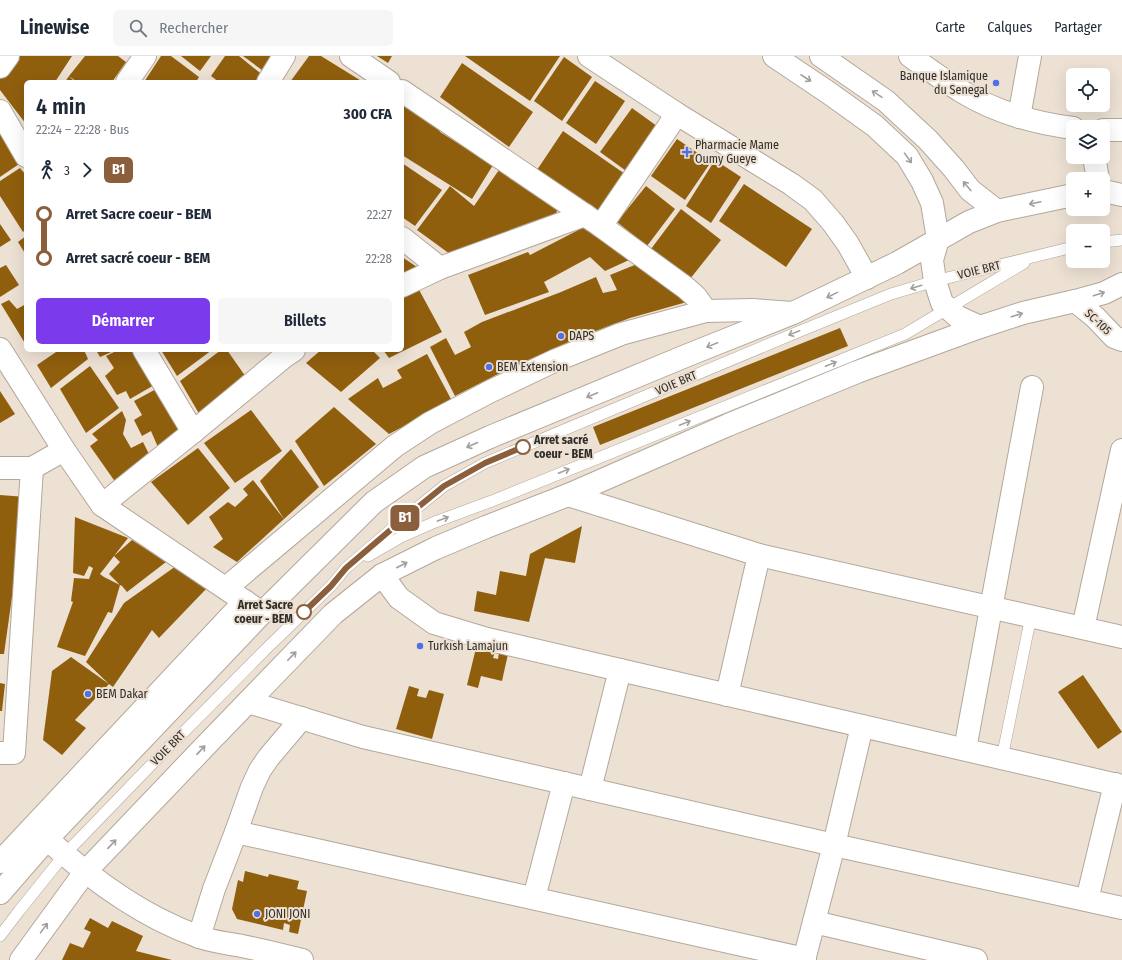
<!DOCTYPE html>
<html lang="fr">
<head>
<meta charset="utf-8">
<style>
	:root { --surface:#fff; --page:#f6f6f7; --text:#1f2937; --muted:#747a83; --line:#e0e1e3; --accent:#7c3aed }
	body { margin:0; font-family:"Fira Sans Condensed",sans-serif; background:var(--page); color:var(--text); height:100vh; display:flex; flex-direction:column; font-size:15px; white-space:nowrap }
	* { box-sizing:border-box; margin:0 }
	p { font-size:13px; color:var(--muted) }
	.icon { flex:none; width:22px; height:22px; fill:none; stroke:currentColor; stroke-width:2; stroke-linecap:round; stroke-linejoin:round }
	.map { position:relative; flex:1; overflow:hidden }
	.side { position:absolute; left:24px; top:24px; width:380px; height:272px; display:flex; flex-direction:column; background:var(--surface); border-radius:6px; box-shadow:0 4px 16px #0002 }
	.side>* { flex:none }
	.badge { padding:0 8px; border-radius:6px; font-size:14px; line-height:26px }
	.fabs { position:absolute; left:1066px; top:12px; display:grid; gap:8px }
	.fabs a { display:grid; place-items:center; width:44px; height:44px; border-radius:6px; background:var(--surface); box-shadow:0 4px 16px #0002; font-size:20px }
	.map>.badge { position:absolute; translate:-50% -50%; box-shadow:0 0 0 2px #fff }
	.legs { display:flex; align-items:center; gap:6px; height:44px; padding:0 12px; font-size:13px }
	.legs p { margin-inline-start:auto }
	.head { display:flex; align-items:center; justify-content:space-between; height:68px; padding:0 12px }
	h1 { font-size:22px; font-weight:600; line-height:30px }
	.primary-button { display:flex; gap:8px; margin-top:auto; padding:8px 12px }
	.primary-button a { flex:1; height:46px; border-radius:6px; background:var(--accent); color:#fff; font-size:16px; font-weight:600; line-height:46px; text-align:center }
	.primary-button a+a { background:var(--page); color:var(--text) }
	ul { padding:0 12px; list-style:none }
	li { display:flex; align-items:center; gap:14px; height:44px; font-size:15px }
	li i { display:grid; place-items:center; width:6px; height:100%; margin:0 5px; background:currentColor }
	li i::after { content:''; width:10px; height:10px; margin:-5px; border:3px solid; border-radius:50%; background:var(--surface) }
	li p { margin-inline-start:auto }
	li:first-child i { background:linear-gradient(#0000 50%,currentColor 0) }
	li:last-child i { background:linear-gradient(currentColor 50%,#0000 0) }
	header { display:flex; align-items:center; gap:24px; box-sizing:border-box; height:56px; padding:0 20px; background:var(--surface); border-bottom:1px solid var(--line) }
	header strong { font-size:19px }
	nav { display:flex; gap:22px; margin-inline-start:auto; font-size:14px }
	.search { width:280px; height:36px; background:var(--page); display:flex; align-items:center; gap:10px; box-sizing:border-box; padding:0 14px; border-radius:6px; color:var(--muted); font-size:15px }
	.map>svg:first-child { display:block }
	.building { fill:#905f0e }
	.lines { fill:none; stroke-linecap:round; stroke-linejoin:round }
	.service-casing { stroke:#b2a89b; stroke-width:12 }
	.minor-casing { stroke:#b2a89b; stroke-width:24 }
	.tertiary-casing { stroke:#b2a89b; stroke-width:24 }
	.primary-casing { stroke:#b2a89b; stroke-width:24 }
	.service { stroke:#fff; stroke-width:11 }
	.minor { stroke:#fff; stroke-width:22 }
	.tertiary { stroke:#fff; stroke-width:22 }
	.primary { stroke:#fff; stroke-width:22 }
	.oneway { stroke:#a2a09e }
	.line-1-casing { stroke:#fff; stroke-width:9 }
	.line-1 { stroke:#8b5e3c; stroke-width:6 }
	.poi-dot { fill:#546ee4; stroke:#ede1d4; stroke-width:1.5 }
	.stop-1-dot { fill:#fff; stroke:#8b5e3c; stroke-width:2 }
	.labels { text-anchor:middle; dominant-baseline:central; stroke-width:4; stroke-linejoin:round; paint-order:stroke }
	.poi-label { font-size:12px; fill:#312d28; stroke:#ede1d4; text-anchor:start }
	.street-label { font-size:12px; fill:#312d28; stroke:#ede1d4 }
	.stop-label { font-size:12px; font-weight:bold; fill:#312d28; stroke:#ede1d4; text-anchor:start }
</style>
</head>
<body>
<header>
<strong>Linewise</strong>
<div class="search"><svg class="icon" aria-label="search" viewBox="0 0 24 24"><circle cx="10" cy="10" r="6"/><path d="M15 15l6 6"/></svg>Rechercher</div>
<nav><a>Carte</a><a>Calques</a><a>Partager</a></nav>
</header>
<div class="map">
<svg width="1122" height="904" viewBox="0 0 1122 904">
	<rect width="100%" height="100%" fill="#ede1d4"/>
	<g class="building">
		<polygon points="16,0 72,0 55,26 26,26 26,68 0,34 0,23"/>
		<polygon points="85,0 118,0 126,6 112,26 77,26 69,20 75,26 65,26 69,20"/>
		<polygon points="161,0 171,0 199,21 196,26 144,26"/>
		<polygon points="181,0 211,0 200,15"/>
		<polygon points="225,0 239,0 265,21 262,26 219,26 211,20"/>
		<polygon points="243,0 276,0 266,17"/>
		<polygon points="309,0 321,0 363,26 290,26"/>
		<polygon points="377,0 392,0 388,7"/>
		<polygon points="465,0 560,0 530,45"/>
		<polygon points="564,1 592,21 562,65 534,45"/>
		<polygon points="462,7 533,56 509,91 440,41"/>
		<polygon points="595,25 625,45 596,88 566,67"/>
		<polygon points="402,47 437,69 440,76 493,109 472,143 402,99"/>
		<polygon points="632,52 661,73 629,117 600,96"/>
		<polygon points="563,75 625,118 598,156 537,114"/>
		<polygon points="0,77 22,106 0,121"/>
		<polygon points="677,83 711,106 685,144 651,120"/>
		<polygon points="715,104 741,121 711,167 686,150"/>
		<polygon points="402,107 442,134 415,170 402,161"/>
		<polygon points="501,111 561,145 555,160 454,201 417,174 450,130 474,150"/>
		<polygon points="20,112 26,119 26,173 23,176 0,140 0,125"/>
		<polygon points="744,128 812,173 786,211 719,165"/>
		<polygon points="646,130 675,153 647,190 617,166"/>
		<polygon points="681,153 721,184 690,223 651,193"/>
		<polygon points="592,167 640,199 605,215 590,201 544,226 549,236 485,259 468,219 528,196 530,199"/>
		<polygon points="0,168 11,184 0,191"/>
		<polygon points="26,180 26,199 18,186"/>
		<polygon points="402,201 417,211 414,223 402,228"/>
		<polygon points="647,204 694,244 630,262 580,281 506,314 455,340 430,291 446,282 455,299 471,291 464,276 482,266 561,236 596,221 603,237 617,234 610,219"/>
		<polygon points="6,209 19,229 0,241 0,212"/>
		<polygon points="418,232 442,276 389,302 383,294 402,294 402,239"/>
		<polygon points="9,244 17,253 26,248 26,289 1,248"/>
		<polygon points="840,272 848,290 600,389 593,371"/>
		<polygon points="59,294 84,294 88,303 51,332 37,309"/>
		<polygon points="96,294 116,294 100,301"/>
		<polygon points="118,294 136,294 156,328 130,343 126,335 117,339 105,320 114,312 106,300"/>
		<polygon points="161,294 212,294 177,320"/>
		<polygon points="221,294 227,294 248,324 201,361 180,325"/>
		<polygon points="321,294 372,294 380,302 341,336 306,307"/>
		<polygon points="427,298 452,345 389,378 348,343 378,322 383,332 402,322 397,314"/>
		<polygon points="90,310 119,352 86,377 60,333"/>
		<polygon points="158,332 185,377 160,396 151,375 142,380 134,364 142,359 134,345"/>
		<polygon points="0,335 15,358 0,367"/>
		<polygon points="334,351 376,388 324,430 295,385"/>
		<polygon points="251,354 282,395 235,427 204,387"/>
		<polygon points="122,355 126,364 123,378 131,392 143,386 149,398 116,427 90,390 98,384 92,378"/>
		<polygon points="198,392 230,432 188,469 151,426"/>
		<polygon points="291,393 319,431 284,463 260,425"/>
		<polygon points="253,424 284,463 237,506 213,491 223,483 209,461 228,446 235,451 248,439 243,433"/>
		<polygon points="0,439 26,441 4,598 0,598"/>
		<polygon points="75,461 128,482 114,500 132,484 166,506 127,536 122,530 120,529 109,518 120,506 114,500 100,518 104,521 120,529 112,557 108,556 85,600 57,591 73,546 71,545 74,522 89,523 93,512 89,510 84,520 73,517"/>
		<polygon points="582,470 575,507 545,502 529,566 474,555 477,535 496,539 500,515 526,520 530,498"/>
		<polygon points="176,510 207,532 159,582 152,574 113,631 109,628 75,664 86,672 62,699 43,684 52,615 71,601 109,628 86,606 124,547"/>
		<polygon points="476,592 495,596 493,602 498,603 499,596 508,598 502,625 481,620 478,632 467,629"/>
		<polygon points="1083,619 1122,676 1098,693 1058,636"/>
		<polygon points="0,627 5,628 2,655 0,655"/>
		<polygon points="409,630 419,633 417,640 426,642 429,634 444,638 432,683 396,673"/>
		<polygon points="245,815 268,821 269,818 299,825 297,833 307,835 298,878 289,876 290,869 284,867 283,874 237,863 232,853 238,824 243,826"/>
		<polygon points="90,862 108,872 112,865 143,880 136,895 172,904 62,904 70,887 83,892 91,876 84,873"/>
	</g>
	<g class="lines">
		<defs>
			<g id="service">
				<polyline points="1103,186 1122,184"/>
				<polyline points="368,500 401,481 435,466 492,445 905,278 1024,207"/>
				<polyline points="1002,702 1031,560"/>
				<polyline points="0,880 19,855 64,799 155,705 266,593 331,530 346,512 401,465 444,430 485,407 793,278 891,238 935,225 1073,191"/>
			</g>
			<g id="minor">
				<polyline points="351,0 389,26"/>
				<polyline points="589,0 677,58 791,128 813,144 833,167 848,188 867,222"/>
				<path d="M910 0C927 12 943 24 961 35 995 56 1034 67 1073 72"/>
				<polyline points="0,11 8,0"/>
				<polyline points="127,26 145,0"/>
				<polyline points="268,26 284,0"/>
				<polyline points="402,35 601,170 686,232 696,241 706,255"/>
				<polyline points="0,55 26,100"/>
				<polyline points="1019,61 1030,0"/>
				<polyline points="1103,74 1122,74"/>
				<polyline points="1094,101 1098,123"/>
				<polyline points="601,170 677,58"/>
				<polyline points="402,182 440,212"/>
				<polyline points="402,230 440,212 585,159"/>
				<polyline points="1075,245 1095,261 1114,281 1122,284"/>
				<polyline points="0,293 64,394 102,449 262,557"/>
				<polyline points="144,294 193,376"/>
				<polyline points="0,412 32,412 64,394"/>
				<polyline points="568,439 759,499 1122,581"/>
				<polyline points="102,449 193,376 285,300 294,294"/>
				<polyline points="382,519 399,542 434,567 487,583 620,614 1122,730"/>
				<polyline points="226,532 395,390 430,367 489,336 554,305 621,278 706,255 752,254 793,257"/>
				<polyline points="1083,572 1122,394"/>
				<polyline points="727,639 759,499"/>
				<polyline points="248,646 363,681 834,789 1122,852"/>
				<polyline points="965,693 1032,331"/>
				<polyline points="0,697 14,697 32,412"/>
				<polyline points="590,733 620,614"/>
				<polyline points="236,776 805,903"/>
				<polyline points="0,806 245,545"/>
				<polyline points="534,842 564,727"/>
				<polyline points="1087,844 1115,728"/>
				<polyline points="814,866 976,904"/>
				<polyline points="199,881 214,833 236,776 252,731 260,714 269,701 302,662"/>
				<polyline points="804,904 834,789 862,670"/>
			</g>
			<path id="tertiary" d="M47 783C91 823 141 860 197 880 211 886 228 887 242 890 262 894 282 899 302 904"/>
			<g id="primary">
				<polyline points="774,0 829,37 875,70 907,100 922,125 932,147 938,183 932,204 935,225 942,247 958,261 980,271"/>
				<polyline points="821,0 886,45 928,84 954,113 970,134 997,155"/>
				<polyline points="1103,135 1122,139"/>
				<polyline points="0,837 47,783 262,557 374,446 424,411 490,381 688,299 793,257 897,207 969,166 997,155 1073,139"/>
				<polyline points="21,904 85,816 210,685 333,558 382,519 436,492 486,471 568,439 728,369 857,316 980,271 1023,257 1075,245 1104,237 1122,228"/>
			</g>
		</defs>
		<use href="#service" class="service-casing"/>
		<use href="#minor" class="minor-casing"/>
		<use href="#tertiary" class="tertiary-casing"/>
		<use href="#primary" class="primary-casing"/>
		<use href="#service" class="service"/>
		<use href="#minor" class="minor"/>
		<use href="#tertiary" class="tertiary"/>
		<use href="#primary" class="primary"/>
	</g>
	<defs><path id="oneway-shaft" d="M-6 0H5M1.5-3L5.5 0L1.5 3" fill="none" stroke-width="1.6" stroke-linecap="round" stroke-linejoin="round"/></defs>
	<g class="oneway">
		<use href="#oneway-shaft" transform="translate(806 22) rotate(33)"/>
		<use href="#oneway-shaft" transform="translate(877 38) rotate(-146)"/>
		<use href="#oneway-shaft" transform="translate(908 102) rotate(54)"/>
		<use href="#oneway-shaft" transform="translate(967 130) rotate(-130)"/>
		<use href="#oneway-shaft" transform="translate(1035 147) rotate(168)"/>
		<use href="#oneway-shaft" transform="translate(916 231) rotate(163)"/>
		<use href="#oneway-shaft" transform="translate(1099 238) rotate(-18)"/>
		<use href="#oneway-shaft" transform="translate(832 239) rotate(154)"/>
		<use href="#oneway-shaft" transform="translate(1017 259) rotate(-18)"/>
		<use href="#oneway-shaft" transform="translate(794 277) rotate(158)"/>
		<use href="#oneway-shaft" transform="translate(712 289) rotate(158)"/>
		<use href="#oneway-shaft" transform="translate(831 308) rotate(-22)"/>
		<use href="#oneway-shaft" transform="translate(592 339) rotate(157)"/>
		<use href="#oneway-shaft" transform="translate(685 367) rotate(-22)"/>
		<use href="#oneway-shaft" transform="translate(472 389) rotate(156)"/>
		<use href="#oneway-shaft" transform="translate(564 415) rotate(-22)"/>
		<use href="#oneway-shaft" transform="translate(443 463) rotate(-20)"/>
		<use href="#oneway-shaft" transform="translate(402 509) rotate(-27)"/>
		<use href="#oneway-shaft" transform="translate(292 600) rotate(-46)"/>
		<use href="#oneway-shaft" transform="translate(201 694) rotate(-47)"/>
		<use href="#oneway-shaft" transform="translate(112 788) rotate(-47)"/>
		<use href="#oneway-shaft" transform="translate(44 872) rotate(-54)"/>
	</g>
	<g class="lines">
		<defs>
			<polyline id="line-1" points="304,556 331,530 346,512 401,465 444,430 485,407 523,391"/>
		</defs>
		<use href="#line-1" class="line-1-casing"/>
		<use href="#line-1" class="line-1"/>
	</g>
	<g class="poi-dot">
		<circle cx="996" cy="27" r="4"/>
		<path d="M685 90h4v4h4v4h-4v4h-4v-4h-4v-4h4z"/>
		<circle cx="561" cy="280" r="4"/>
		<circle cx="489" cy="311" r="4"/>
		<circle cx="420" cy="590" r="4"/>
		<circle cx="88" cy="638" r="4"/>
		<circle cx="257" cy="858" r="4"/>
	</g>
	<g class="stop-1-dot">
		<circle cx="523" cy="391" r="7"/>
		<circle cx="304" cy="556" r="7"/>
	</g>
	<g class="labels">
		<g class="poi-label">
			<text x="988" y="20" text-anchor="end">Banque Islamique<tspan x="988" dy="14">du Senegal</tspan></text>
			<text x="695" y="89">Pharmacie Mame<tspan x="695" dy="14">Oumy Gueye</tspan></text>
			<text x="569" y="280">DAPS</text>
			<text x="497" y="311">BEM Extension</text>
			<text x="428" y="590">Turkısh Lamajun</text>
			<text x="96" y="638">BEM Dakar</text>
			<text x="265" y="858">JONI JONI</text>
		</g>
		<g class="street-label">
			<text transform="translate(979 214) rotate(-14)">VOIE BRT</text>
			<text transform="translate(1098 266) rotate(43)">SC-105</text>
			<text transform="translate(676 327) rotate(-23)">VOIE BRT</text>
			<text transform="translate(168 692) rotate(-45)">VOIE BRT</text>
		</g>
		<g class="stop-label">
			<text x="534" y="384">Arret sacré<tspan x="534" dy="14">coeur - BEM</tspan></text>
			<text x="293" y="549" text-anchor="end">Arret Sacre<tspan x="293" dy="14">coeur - BEM</tspan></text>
		</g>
	</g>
</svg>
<div class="fabs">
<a><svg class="icon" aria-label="locate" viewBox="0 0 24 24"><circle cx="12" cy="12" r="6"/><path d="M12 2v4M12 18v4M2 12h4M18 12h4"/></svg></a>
<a><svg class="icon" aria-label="layers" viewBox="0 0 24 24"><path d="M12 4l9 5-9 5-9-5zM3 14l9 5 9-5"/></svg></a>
<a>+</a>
<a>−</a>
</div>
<b class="badge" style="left:405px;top:462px;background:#8b5e3c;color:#fff">B1</b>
<section class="side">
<div class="head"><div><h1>4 min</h1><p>22:24 – 22:28 · Bus</p></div><b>300 CFA</b></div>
<div class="legs"><svg class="icon" aria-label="walk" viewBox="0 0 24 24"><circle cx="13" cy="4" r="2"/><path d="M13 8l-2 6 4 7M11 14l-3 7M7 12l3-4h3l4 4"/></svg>3<svg class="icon" aria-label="forward" viewBox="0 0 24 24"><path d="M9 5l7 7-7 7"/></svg><b class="badge" style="background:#8b5e3c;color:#fff">B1</b></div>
<ul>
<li><i style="color:#8b5e3c"></i><b>Arret Sacre coeur - BEM</b><p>22:27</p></li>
<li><i style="color:#8b5e3c"></i><b>Arret sacré coeur - BEM</b><p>22:28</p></li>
</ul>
<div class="primary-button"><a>Démarrer</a><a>Billets</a></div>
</section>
</div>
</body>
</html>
